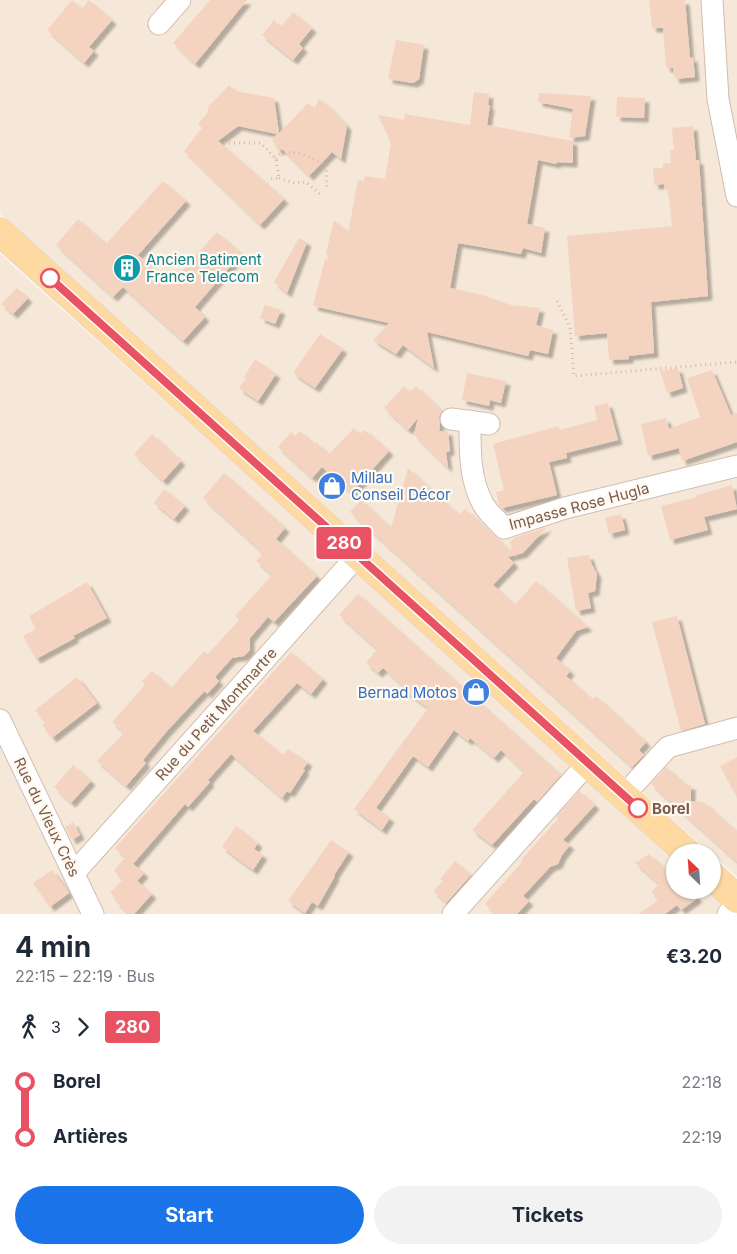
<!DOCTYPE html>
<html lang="en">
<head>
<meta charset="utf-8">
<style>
	:root { --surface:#fff; --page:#f2f2f3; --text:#1f2937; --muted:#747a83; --accent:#1a73e8 }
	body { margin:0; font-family:Inter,sans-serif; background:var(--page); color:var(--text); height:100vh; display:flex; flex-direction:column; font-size:19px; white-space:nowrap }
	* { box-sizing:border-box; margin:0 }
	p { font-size:16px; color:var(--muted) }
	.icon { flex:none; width:28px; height:28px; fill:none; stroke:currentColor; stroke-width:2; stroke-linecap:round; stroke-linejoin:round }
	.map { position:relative; height:914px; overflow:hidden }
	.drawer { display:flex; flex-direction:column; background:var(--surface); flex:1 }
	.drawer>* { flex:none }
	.badge { padding:0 10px; border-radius:4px; font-size:18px; line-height:32px }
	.needle { width:32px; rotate:335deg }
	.fabs { position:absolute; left:666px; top:844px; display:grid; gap:10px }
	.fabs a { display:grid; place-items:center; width:55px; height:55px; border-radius:50%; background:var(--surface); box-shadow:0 1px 4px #0004; font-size:25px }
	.map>.badge { position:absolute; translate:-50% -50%; box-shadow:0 0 0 2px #fff }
	.legs { display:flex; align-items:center; gap:8px; height:55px; padding:0 15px; font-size:16px }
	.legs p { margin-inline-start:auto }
	.head { display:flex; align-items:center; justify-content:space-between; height:85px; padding:0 15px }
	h1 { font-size:28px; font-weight:700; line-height:38px }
	.cta { display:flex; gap:10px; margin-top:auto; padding:10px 15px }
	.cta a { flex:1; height:58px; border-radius:30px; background:var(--accent); color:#fff; font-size:20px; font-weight:700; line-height:58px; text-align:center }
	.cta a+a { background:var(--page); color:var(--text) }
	ul { padding:0 15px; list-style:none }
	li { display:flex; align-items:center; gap:18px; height:55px; font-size:19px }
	li i { display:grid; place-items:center; width:8px; height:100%; margin:0 6px; background:currentColor }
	li i::after { content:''; width:12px; height:12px; margin:-6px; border:4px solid; border-radius:50%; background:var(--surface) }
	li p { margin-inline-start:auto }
	li:first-child i { background:linear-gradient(#0000 50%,currentColor 0) }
	li:last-child i { background:linear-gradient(currentColor 50%,#0000 0) }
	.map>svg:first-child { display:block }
	.residential { fill:#f6e8d8 }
	.building { fill:#f4d4c1; filter:url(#shadow) }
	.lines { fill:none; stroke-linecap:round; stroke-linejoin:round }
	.minor-casing { stroke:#d2bdaf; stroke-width:23 }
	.major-casing { stroke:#ddd4d0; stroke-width:29 }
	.path { stroke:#dab7a3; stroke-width:3; stroke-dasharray:1 4; stroke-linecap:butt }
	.minor { stroke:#fff; stroke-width:21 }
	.major { stroke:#fed9a2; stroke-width:28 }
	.line-1-casing { stroke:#fff; stroke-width:11 }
	.line-1 { stroke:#e95263; stroke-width:8 }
	.stop-1-dot { fill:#fff; stroke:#e95263; stroke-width:2.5 }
	.labels { text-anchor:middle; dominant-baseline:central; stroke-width:4.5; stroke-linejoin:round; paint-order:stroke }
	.culture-label { font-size:15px; fill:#0d838f; stroke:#fffaf2; text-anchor:start }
	.shop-label { font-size:15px; fill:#366cbe; stroke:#fffaf2; text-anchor:start }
	.street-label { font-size:15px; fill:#7b5b4b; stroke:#fffaf2 }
	.stop-label { font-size:15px; font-weight:bold; fill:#7b5b4b; stroke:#fffaf2; text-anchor:start }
</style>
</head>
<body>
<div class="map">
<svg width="737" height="914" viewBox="0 0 737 914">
	<defs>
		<filter id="shadow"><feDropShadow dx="4.5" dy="4.5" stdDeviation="1" flood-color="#0004"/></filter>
	</defs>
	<rect width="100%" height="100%" fill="#fdf6eb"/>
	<g class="residential">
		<polygon points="0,0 737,0 737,877 713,855 712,852 709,852 0,214"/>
		<polygon points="0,254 422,631 675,862 675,890 707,890 735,914 0,914"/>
	</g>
	<g class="building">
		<polygon points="72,0 82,9 89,0 112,20 89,47 94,51 84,63 47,30"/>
		<polygon points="210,0 247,0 195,64 173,43"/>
		<polygon points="649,0 685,0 690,58 693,57 695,77 675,79 673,68 666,68 663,28 652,28"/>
		<polygon points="293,12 312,28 299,44 303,48 293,60 262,35 274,20 281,27"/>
		<polygon points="396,40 424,45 419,79 413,83 388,79"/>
		<polygon points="229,85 235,91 274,98 279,133 308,103 314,109 319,99 328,106 347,126 341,159 332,152 309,176 282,149 278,151 272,139 277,134 238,126 218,141 284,199 260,225 184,151 202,128 198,123 206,115 209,106"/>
		<polygon points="474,92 489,94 488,105 490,105 487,125 573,141 573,163 557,162 556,164 538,160 527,224 545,228 541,253 523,248 521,254 458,243 450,288 483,295 511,305 540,308 536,325 553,330 548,354 530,350 528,356 427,332 434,368 403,345 396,354 373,340 389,323 313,306 325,259 329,260 326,253 334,220 348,233 358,180 364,181 365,176 385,179 391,143 378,115 404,120 405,114 470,125"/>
		<polygon points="539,93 591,96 585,136 569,138 573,109 538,102"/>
		<polygon points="617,97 645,98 644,118 616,117"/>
		<polygon points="693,126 696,160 699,160 708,296 651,302 654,353 629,356 629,359 609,360 607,333 575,336 567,236 672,226 668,189 665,190 664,184 654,185 653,168 663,168 663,163 671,163 670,150 674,150 672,128"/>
		<polygon points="163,181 186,201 138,255 170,284 217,232 241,254 195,307 205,317 183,341 123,287 113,297 56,245 78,219 106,244"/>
		<polygon points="299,238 307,242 287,293 274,282"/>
		<polygon points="17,288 28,298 13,314 1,304"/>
		<polygon points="265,305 281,310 275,324 260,318"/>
		<polygon points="320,334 343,349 315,388 293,373"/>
		<polygon points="255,359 276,374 258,401 239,388 246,378 244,377"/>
		<polygon points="678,368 683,388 667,393 660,371"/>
		<polygon points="712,370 731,415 737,413 737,442 682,461 679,448 648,456 641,424 666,418 669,429 700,417 687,378"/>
		<polygon points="467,373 506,381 501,403 490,400 489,406 462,400"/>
		<polygon points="404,386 410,392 416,386 442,411 439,417 440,425 439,431 448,431 450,451 446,452 448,468 414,435 418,418 408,430 384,408"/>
		<polygon points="608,403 618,440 566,453 567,458 549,462 557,495 502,508 499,505 496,492 504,490 493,444 559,426 560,430 597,420 594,406"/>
		<polygon points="354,428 360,434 365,430 389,451 351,493 322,467 312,478 278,447 291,432 295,436 300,431 314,445 316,442 329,454"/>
		<polygon points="152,434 181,461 163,481 134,454"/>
		<polygon points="408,468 459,515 465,509 512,552 510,542 514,538 547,527 523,553 508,557 514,563 493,585 515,605 536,581 588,627 576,631 556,658 570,671 566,676 592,699 596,696 646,742 639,750 644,755 632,767 350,512 361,500 391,528"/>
		<polygon points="224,473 285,528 276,539 317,576 274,622 268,617 250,638 250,650 244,656 232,658 215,677 219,681 207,694 205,691 196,700 167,731 143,760 146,763 126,786 97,761 124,733 112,722 145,685 142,681 152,671 171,688 204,651 208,654 239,620 235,616 272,575 256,561 263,553 203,498"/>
		<polygon points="732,485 737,509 704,517 708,530 670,540 661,506 697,497 697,495"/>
		<polygon points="164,489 185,506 174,519 154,503"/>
		<polygon points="621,514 625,530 609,534 605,518"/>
		<polygon points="589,555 592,565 597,574 595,591 588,593 591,608 576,611 567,558"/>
		<polygon points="87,582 107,618 73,636 75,638 36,659 23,636 36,629 29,616"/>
		<polygon points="358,594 561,775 537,802 534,799 492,845 472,830 524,772 501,750 494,758 470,738 468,741 454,730 428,767 413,756 376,808 390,818 382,830 354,809 428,708 402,689 404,687 383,668 378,673 366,663 377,649 339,615"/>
		<polygon points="677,616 705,724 681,731 652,622"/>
		<polygon points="291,652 323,679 311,694 297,683 253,731 283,755 288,749 308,762 303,769 305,770 290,793 287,791 282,798 231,754 208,780 210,782 188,807 185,804 133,864 144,873 137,881 152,894 134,914 129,914 116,902 118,900 110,893 123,879 114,871 125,857 131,862 115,848"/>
		<polygon points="77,677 97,703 52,738 42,725 45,723 35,710"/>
		<polygon points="737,757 737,798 720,766"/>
		<polygon points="73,765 91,781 71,803 54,787"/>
		<polygon points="666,767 686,785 691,785 691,801 704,802 737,832 737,862 651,784"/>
		<polygon points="579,791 595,805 563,840 570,845 562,855 558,864 550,867 523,896 529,901 517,914 496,914 485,904 522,862 521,860 558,819 556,817"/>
		<polygon points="73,822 80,835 72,840 65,827"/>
		<polygon points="236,826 258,843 254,849 263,855 253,870 222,847"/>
		<polygon points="331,840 349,852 334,875 335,876 318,906 312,902 305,913 288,901"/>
		<polygon points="649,854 670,873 675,868 675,890 699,890 694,894 698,898 681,910 677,905 665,914 638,914 659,900 651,892 659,884 635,863"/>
		<polygon points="455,861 471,875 446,903 433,891 443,881 440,879"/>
		<polygon points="52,870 69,893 50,907 33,883"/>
	</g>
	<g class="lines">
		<defs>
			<g id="minor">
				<polyline points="712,0 718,99 737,196"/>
				<polyline points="159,24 180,0"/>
				<polyline points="451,419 489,424"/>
				<path d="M470 421C470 449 469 478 483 504 488 513 497 520 504 528L565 508 737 466"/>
				<polyline points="0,720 93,914"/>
				<polyline points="624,795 668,747 737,728"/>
				<polyline points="74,873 358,555"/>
				<polyline points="453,914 588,763"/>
				<polyline points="728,914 737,903"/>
			</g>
			<g id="major">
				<polyline points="0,232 686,852"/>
				<polyline points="712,876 737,899"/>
			</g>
		</defs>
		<use href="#minor" class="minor-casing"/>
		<use href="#major" class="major-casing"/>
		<g class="path">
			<polyline points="224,143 261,143 276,159 279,178 267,179"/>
			<path d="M276 159C284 144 315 159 326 165L327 189"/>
			<polyline points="279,178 294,183 306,182 321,195"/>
			<polyline points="557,301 570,327 574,376 737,362"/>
		</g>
		<use href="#minor" class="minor"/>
		<use href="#major" class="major"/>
	</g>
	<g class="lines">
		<defs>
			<polyline id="line-1" points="50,278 638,808"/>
		</defs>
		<use href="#line-1" class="line-1-casing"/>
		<use href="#line-1" class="line-1"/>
	</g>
	<defs>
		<symbol id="building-disc" viewBox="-11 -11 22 22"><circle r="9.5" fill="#0f9aa8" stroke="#fffaf2"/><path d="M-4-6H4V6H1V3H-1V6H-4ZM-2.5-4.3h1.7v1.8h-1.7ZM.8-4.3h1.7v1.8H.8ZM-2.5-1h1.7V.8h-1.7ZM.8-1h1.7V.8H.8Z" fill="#fff"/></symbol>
		<symbol id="shop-disc" viewBox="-11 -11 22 22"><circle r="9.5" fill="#3f7fe0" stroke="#fffaf2"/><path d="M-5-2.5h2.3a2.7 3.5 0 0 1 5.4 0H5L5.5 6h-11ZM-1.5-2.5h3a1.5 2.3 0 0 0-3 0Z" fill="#fff"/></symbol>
	</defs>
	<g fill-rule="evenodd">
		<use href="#building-disc" x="111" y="252" width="32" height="32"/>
		<use href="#shop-disc" x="316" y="470" width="32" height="32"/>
		<use href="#shop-disc" x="460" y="676" width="32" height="32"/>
	</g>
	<g class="stop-1-dot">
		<circle cx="50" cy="278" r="9"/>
		<circle cx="638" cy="808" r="9"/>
	</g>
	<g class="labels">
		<g class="culture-label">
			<text x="146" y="259">Ancien Batiment<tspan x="146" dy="17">France Telecom</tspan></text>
		</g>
		<g class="shop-label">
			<text x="351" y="477">Millau<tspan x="351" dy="17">Conseil Décor</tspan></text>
			<text x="457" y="692" text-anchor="end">Bernad Motos</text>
		</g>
		<g class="street-label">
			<text transform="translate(579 506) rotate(-15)">Impasse Rose Hugla</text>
			<text transform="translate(216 714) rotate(-48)">Rue du Petit Montmartre</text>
			<text transform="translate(47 817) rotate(64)">Rue du Vieux Crès</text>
		</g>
		<g class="stop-label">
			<text x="652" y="808">Borel</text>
		</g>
	</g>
</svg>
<div class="fabs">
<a><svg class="needle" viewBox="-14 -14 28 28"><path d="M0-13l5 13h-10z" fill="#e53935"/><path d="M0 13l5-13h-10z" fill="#747a83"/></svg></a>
</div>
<b class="badge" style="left:344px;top:543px;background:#e95263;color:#fff">280</b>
</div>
<section class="drawer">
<div class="head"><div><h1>4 min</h1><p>22:15 – 22:19 · Bus</p></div><b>€3.20</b></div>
<div class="legs"><svg class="icon" aria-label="walk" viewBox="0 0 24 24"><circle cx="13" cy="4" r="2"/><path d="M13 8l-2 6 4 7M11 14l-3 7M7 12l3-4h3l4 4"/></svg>3<svg class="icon" aria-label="forward" viewBox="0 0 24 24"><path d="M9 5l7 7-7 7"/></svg><b class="badge" style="background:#e95263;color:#fff">280</b></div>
<ul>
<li><i style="color:#e95263"></i><b>Borel</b><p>22:18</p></li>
<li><i style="color:#e95263"></i><b>Artières</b><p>22:19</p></li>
</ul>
<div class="cta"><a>Start</a><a>Tickets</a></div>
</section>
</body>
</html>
